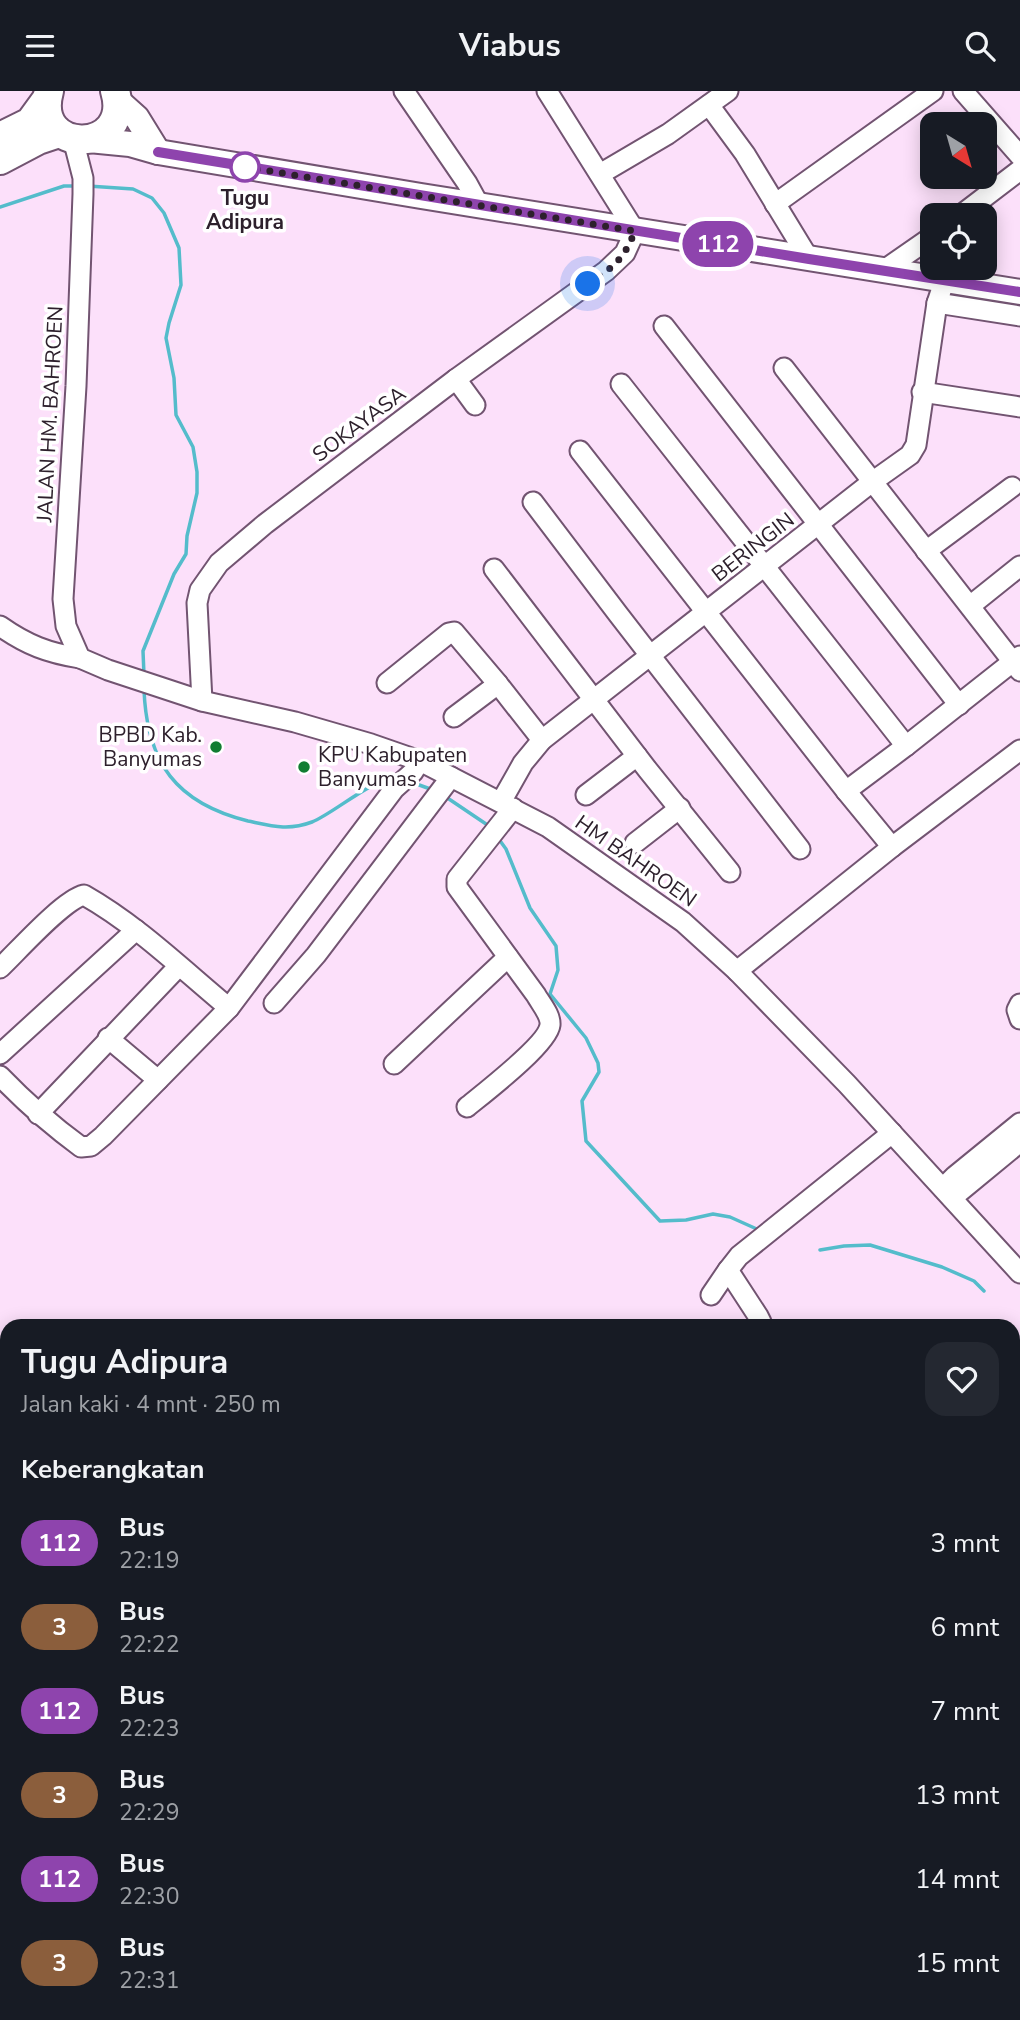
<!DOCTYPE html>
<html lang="id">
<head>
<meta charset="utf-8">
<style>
	:root { --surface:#171b24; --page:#242831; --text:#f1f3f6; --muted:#9ea1a6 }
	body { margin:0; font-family:"Nunito Sans",sans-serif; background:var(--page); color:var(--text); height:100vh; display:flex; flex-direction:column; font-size:26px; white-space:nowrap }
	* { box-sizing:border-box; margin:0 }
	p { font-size:23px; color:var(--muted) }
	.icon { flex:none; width:38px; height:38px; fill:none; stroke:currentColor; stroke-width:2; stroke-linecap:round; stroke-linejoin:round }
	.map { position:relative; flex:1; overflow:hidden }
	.details { position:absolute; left:0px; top:1228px; width:1020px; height:702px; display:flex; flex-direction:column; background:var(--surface); border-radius:21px 21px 0 0; box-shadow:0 4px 18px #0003 }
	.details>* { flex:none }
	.badge { padding:0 14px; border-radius:23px; font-size:24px; line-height:46px }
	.needle { width:46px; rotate:143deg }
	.tools { position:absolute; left:920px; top:21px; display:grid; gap:14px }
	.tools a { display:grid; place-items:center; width:77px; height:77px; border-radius:14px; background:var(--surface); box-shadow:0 4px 18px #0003; font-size:35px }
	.you { position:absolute; width:35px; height:35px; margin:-18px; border:5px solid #fff; border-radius:50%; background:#1a73e8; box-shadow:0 0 0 10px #1a73e833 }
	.map>.badge { position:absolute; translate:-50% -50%; box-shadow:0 0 0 4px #fff }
	h2 { padding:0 21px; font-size:26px; line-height:63px }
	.round { display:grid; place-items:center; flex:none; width:74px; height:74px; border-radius:21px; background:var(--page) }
	.summary { display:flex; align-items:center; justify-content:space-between; height:119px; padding:0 21px }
	h1 { font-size:33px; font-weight:700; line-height:52px }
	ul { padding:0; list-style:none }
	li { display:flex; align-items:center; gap:21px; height:84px; padding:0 21px }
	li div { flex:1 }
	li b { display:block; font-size:26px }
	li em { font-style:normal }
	li .badge { min-width:77px; font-weight:700; text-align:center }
	header { display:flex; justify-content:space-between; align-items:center; height:91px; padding:0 21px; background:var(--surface); font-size:32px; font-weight:700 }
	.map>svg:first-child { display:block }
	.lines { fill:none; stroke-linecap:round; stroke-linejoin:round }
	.stream { stroke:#54bccb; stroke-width:3.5 }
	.minor-casing { stroke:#725471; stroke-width:23 }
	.major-casing { stroke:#725471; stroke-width:28 }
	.highway-casing { stroke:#725471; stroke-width:32 }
	.minor { stroke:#fff; stroke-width:19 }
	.major { stroke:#fff; stroke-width:24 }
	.highway { stroke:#fff; stroke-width:28 }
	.line-casing { stroke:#fff; stroke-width:16 }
	.line { stroke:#8e44ad; stroke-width:10 }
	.walk { stroke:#2d202c; stroke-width:7; stroke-dasharray:0 12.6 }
	.stop-dot { fill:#fff; stroke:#8e44ad; stroke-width:3.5 }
	.poi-dot { fill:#117d32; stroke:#fff; stroke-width:2.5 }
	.labels { text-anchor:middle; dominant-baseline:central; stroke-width:7; stroke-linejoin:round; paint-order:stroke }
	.stop-label { font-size:21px; font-weight:bold; fill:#2d202c; stroke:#fff }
	.street-label { font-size:21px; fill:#2d202c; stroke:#fff }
	.poi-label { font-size:21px; fill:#2d202c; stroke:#fff; text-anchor:end }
</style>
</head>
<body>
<header><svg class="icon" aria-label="menu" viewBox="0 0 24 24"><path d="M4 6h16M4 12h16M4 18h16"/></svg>Viabus<svg class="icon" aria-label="search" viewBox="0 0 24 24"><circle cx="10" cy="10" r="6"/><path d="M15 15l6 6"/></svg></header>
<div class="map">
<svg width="1020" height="1929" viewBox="0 0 1020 1929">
	<rect width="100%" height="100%" fill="#fce0fa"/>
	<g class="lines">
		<g class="stream">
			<polyline points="88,95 133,98 152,107 164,122 179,157 181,194 169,232 166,247 174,287 176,324 193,356 197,381 197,402 187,445 186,463 174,483 143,560 144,584"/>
			<polyline points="0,116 64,95 77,95"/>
			<path d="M144 599C147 672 176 712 248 730 272 735 288 740 312 731 333 723 377 684 396 688"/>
			<polyline points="411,691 433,699"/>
			<polyline points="443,704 489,735"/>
			<polyline points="498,747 506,758 530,817 556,855 558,879 550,903 586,947 598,972 599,981 582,1010 586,1050 660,1130 686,1129 713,1123 730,1126 759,1139"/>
			<polyline points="820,1159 844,1155 870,1154 942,1176 974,1190 984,1200"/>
		</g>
		<defs>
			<g id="minor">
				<polyline points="404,0 467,92 479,114"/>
				<polyline points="963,0 1020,65"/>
				<polyline points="709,14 745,63 809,168"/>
				<polyline points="73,48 83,87 83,103 76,295 63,508 66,535 80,567 108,579 202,610 295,631 371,653 420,670 548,736 683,831 737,880 847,993 1020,1182"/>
				<polyline points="600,83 668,43 728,0"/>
				<polyline points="775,113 933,0"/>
				<polyline points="961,124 1020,79"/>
				<polyline points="884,179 933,145"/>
				<polyline points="937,212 1020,225"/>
				<polyline points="664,235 959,614"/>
				<polyline points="784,277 1020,580"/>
				<polyline points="456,288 475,314"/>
				<polyline points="621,293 906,655"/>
				<polyline points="922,301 1020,316"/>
				<polyline points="580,360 846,700 892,756 1020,659"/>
				<polyline points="533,411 618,523 800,758"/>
				<polyline points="926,460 1012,396"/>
				<polyline points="494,478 647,678 730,781"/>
				<polyline points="970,515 1020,475"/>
				<path d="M0 535C27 554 48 562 80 567"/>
				<polyline points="387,592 449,542 454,541 498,593 542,649"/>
				<polyline points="202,610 197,512 200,499 219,472 265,433 456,288 606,180 625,162 635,140 547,0"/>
				<polyline points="454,626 498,593"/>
				<polyline points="846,700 906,655 1020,565"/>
				<polyline points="586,704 637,665"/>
				<polyline points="501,711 523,672 542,649 872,391 910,364 916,354 937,212 945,188"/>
				<polyline points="635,752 680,717"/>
				<path d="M0 877C18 860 63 809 84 804 137 834 182 878 229 917"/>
				<polyline points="737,880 892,756"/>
				<polyline points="274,912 316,864 451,686"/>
				<polyline points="1020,913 1017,919 1020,928"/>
				<polyline points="108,947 158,989"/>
				<polyline points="0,963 136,839"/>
				<polyline points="394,973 508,866"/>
				<path d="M0 985C25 1011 51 1034 81 1056L91 1055 103 1045 229 917 394 698 413 681 420 670"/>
				<path d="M467 1016C484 1002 548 953 550 934 551 924 541 913 536 904L457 796V788L513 717"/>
				<polyline points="38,1023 178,876"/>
				<polyline points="943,1097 955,1085 1020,1032"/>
				<polyline points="952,1107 1020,1051"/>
				<polyline points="711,1204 728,1179"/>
				<polyline points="761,1236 761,1231 758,1225 728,1179 739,1165 892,1042"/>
				<polyline points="1013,1497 1020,1491"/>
				<polyline points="1013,1603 1020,1597"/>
				<polyline points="1013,1624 1020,1631"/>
				<polyline points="1013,1707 1020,1701"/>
				<polyline points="0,1782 7,1789"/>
				<polyline points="0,1912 7,1906"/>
				<polyline points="156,1923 162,1929"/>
				<polyline points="717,1923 722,1929"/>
				<polyline points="118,1929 125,1923"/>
				<polyline points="518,1929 524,1923"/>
				<polyline points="750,1929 756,1923"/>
				<polyline points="1016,1929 1020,1926"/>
			</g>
			<g id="major">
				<polyline points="117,9 137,27 158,61"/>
				<polyline points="89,49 130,53 158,61 421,105 1020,201"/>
			</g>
			<g id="highway">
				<path d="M49 0C31 66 134 63 115 0"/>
				<polyline points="0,46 30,31 46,9"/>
				<polyline points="0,69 38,49 59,42"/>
			</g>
		</defs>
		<use href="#minor" class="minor-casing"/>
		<use href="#major" class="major-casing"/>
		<use href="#highway" class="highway-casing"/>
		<use href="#minor" class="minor"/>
		<use href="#major" class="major"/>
		<use href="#highway" class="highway"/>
	</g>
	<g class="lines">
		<defs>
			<polyline id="line" points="158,61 809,168 1020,201"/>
		</defs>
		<use href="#line" class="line-casing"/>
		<use href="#line" class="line"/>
		<path class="walk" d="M245 76 635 140C623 170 614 175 588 193"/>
	</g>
	<circle class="stop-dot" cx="245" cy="76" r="14"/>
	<g class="poi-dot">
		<circle cx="216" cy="656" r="7"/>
		<circle cx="304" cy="676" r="7"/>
	</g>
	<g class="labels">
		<g class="stop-label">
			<text x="245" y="107">Tugu<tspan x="245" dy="24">Adipura</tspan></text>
		</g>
		<g class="street-label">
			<text transform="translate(50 323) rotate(-87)">JALAN HM. BAHROEN</text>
			<text transform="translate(359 333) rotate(-37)">SOKAYASA</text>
			<text transform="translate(753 456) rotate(-38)">BERINGIN</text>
			<text transform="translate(636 770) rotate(35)">HM BAHROEN</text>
		</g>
		<g class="poi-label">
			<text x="202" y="644">BPBD Kab.<tspan x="202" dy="24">Banyumas</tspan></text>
			<text x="318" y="664" text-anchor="start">KPU Kabupaten<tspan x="318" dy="24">Banyumas</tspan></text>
		</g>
	</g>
</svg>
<div class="tools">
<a><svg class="needle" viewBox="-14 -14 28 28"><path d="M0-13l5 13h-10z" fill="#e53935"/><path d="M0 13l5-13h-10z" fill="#9ea1a6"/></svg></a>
<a><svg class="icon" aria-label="locate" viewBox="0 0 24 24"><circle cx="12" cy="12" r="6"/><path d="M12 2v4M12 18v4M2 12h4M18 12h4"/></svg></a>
</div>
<div class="you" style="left:588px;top:193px"></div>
<b class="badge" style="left:718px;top:153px;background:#8e44ad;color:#fff">112</b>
<section class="details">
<div class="summary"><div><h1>Tugu Adipura</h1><p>Jalan kaki · 4 mnt · 250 m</p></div><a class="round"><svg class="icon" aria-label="heart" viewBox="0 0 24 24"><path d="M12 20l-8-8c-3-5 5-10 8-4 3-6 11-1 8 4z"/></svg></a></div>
<h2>Keberangkatan</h2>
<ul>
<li><span class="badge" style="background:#8e44ad;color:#fff">112</span><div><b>Bus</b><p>22:19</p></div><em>3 mnt</em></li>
<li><span class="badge" style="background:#8b5e3c;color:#fff">3</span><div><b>Bus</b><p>22:22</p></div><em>6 mnt</em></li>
<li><span class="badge" style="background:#8e44ad;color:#fff">112</span><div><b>Bus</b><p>22:23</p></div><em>7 mnt</em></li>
<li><span class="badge" style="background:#8b5e3c;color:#fff">3</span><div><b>Bus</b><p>22:29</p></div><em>13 mnt</em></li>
<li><span class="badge" style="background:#8e44ad;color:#fff">112</span><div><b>Bus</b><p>22:30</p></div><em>14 mnt</em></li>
<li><span class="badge" style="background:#8b5e3c;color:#fff">3</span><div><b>Bus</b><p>22:31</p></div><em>15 mnt</em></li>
</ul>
</section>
</div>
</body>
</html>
